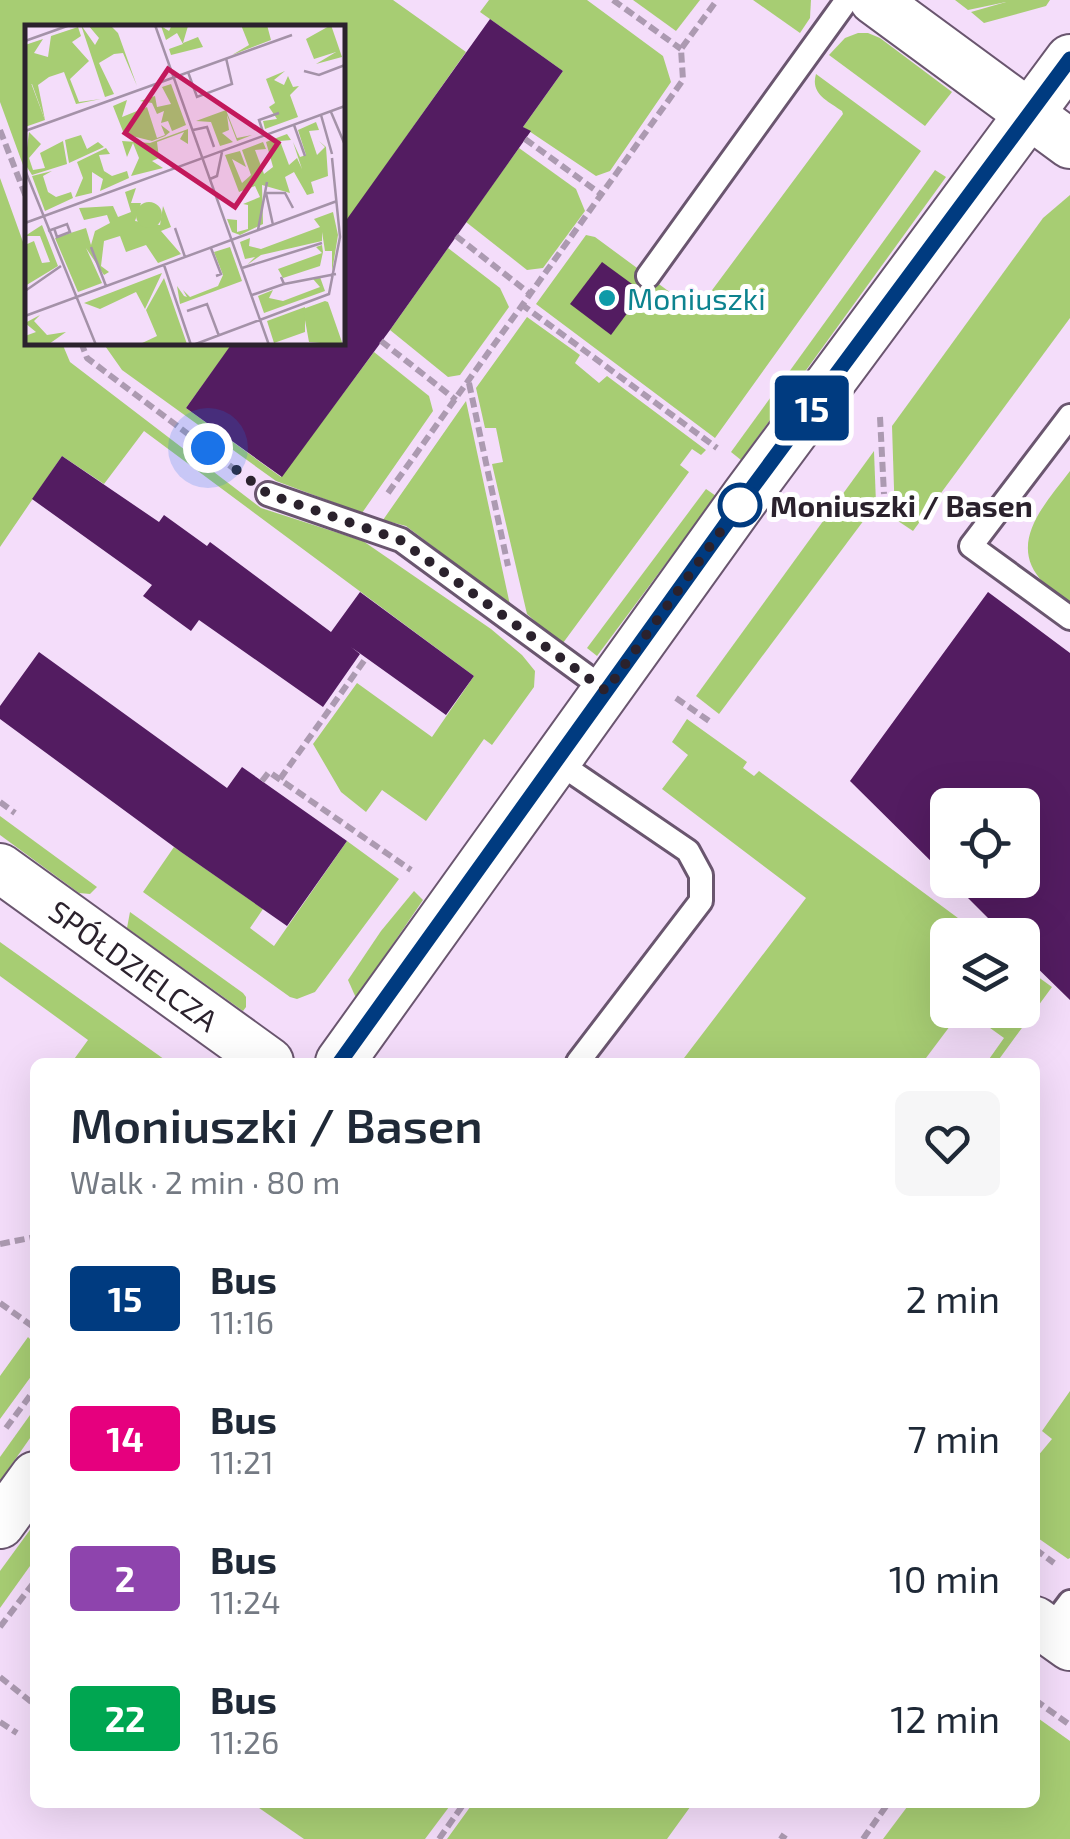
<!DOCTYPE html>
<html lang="en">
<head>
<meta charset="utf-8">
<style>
	:root { --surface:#fff; --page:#f6f6f7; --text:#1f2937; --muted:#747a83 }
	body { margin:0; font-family:"Exo 2",sans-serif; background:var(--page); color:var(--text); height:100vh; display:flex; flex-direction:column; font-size:38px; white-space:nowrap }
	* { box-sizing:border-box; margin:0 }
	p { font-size:32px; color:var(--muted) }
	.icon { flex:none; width:55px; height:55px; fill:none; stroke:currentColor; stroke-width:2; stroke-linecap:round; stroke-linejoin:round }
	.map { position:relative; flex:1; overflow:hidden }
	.sheet { position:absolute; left:30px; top:1058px; width:1010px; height:750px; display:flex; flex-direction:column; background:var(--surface); border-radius:15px; box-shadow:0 10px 40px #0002 }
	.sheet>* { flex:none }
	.badge { padding:0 20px; border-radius:8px; font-size:35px; line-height:65px }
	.fabs { position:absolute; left:930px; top:788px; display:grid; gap:20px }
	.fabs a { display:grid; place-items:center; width:110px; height:110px; border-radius:15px; background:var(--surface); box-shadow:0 10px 40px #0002; font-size:50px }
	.you { position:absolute; width:50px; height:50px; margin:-25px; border:8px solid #fff; border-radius:50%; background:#1a73e8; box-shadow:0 0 0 15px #1a73e833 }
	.map>.badge { position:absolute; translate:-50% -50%; box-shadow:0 0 0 5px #fff }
	.round { display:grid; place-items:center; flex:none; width:105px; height:105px; border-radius:15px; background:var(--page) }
	.summary { display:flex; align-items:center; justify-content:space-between; height:170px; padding:0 40px }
	h1 { font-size:48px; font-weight:600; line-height:75px }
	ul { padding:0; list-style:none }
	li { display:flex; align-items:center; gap:30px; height:140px; padding:0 40px }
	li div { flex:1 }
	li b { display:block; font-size:38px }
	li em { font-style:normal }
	li .badge { min-width:110px; font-weight:700; text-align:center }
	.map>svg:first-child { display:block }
	.green { fill:#a7cd73 }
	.building { fill:#531c61 }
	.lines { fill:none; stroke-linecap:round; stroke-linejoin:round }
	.service-casing { stroke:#6a566f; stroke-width:28 }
	.minor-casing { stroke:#6a566f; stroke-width:52 }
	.path { stroke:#ac9ab1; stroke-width:6; stroke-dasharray:10 5; stroke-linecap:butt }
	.service { stroke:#fff; stroke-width:22 }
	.minor { stroke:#fff; stroke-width:48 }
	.line-casing { stroke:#fff; stroke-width:22 }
	.line { stroke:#003b80; stroke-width:15 }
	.walk { stroke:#2b222d; stroke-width:10; stroke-dasharray:0 18 }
	.culture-dot { fill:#0f9aa8; stroke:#fff; stroke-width:4 }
	.stop-dot { fill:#fff; stroke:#003b80; stroke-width:5 }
	.labels { text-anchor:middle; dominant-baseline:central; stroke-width:10; stroke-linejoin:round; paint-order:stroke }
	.culture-label { font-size:30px; fill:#0d838f; stroke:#fff; text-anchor:start }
	.stop-label { font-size:30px; font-weight:bold; fill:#2b222d; stroke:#fff; text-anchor:start }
	.street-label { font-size:30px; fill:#2b222d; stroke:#fff }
	.inset-road { fill:none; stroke:#a492a8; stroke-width:2.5 }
	.view { fill:#c2185b; fill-opacity:0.15; stroke:#c2185b; stroke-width:5 }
	.inset-edge { fill:none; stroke:#2b222d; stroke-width:5 }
</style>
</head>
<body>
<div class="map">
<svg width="1070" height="1839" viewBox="0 0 1070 1839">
	<rect width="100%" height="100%" fill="#f4ddfa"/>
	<g class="green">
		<polygon points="0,0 393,0 466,52 343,226 342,28 28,28 27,176 0,102"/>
		<polygon points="489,0 587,0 663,56 671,82 610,171 596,176 523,127 563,71 480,12"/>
		<polygon points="633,0 700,0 676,31"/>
		<polygon points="753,0 811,0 810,18 800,33"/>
		<polygon points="955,0 1050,0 1046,6 984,23 971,12 1006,2 968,10"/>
		<polygon points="858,33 868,33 880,38 952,92 925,126 829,55 845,38"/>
		<path d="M816 74 921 151 715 438 536 304 586 235 595 237 690 307 701 305 843 114 842 111C828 101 810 94 816 74Z"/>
		<polygon points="519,148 576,189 585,211 543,268 527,270 466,222"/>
		<polygon points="935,170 946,177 741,460 731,452"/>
		<polygon points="0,178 27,253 28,342 62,343 70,362 261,508 363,541 491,629 522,655 535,671 534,687 492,745 484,739 426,821 382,790 366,812 341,792 313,744 357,683 432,737 474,676 144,431 104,484 62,456 0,547"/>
		<polygon points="1070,195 1070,318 913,531 895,519 892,426 1043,218"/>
		<polygon points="448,248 500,288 509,307 460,375 448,377 390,330"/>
		<polygon points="527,317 580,355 575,363 599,383 607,376 706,450 701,455 692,449 680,465 689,472 563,643 555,639 527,614 492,464 503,462 496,428 485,428 476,388"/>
		<polygon points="103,343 233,343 186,408 281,477 374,352 429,396 433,411 362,513 276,481 122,370"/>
		<polygon points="466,401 510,605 406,526 383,520"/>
		<polygon points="874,451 876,504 719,714 696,696"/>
		<path d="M1070 471V602C1062 596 1051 590 1044 583 1005 544 1046 503 1070 471Z"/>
		<polygon points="706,489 716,496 597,656 587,648"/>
		<polygon points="687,719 747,762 743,768 754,776 759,771 981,935 948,935 948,1010 962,1010 923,1062 681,1062 806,898 662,789 688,755 672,742"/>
		<polygon points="0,816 97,887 90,894 79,893 0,835"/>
		<polygon points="347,841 399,879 315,992 297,999 290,997 143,892 174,847 263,909 250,928 274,946"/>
		<polygon points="414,891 423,900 356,998 348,980 381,931"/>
		<polygon points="130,912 243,993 246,997 246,1007 243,1011 127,928"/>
		<polygon points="0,942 168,1062 72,1062 88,1040 0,976"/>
		<polygon points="1023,966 1052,987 997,1062 987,1062 1004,1038 965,1010 1022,1010"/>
		<polygon points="28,1337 32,1341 35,1337 35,1371 0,1419 0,1376"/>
		<polygon points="1070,1391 1070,1558 1068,1559 1035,1536 1035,1456 1037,1457 1052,1439 1042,1431"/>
		<polygon points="35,1408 35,1431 0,1481 0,1457"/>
		<polygon points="35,1523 35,1559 0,1608 0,1571"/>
		<polygon points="1035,1716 1070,1741 1070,1839 883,1839 910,1803 1035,1802"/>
		<polygon points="252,1803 452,1803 425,1839 304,1839"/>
		<polygon points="473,1803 473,1802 693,1803 667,1839 447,1839"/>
	</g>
	<g class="building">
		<polygon points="490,19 563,71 523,127 531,131 390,330 282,477 186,408 233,342 342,342 342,226"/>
		<polygon points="602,262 643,292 611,335 570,304"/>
		<polygon points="62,456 159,522 164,515 207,546 210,542 331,632 360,592 474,676 446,715 351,647 360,654 323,707 199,620 191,631 143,596 152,585 32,499"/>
		<polygon points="988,592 1070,653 1070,1000 1022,953 1022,935 1005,935 950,880 1022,880 1022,805 948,805 948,878 850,781"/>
		<polygon points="39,652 227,788 242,767 347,841 287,926 181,852 0,719 0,706"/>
	</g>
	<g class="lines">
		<defs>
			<g id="service">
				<polyline points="648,276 847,0"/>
				<polyline points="1070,416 971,546 1070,618"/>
				<polyline points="268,494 401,540 607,691"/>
				<polyline points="556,761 688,851 701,875 701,901 578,1062"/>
				<polyline points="1049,1630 1070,1602"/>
			</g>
			<g id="minor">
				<polyline points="874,0 1070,144"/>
				<polyline points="0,868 269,1062"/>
				<polyline points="340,1062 746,496 1070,59"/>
				<polyline points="0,1524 35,1476"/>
				<polyline points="1035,1621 1070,1646"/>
			</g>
		</defs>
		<use href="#service" class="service-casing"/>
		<use href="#minor" class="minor-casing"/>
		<g class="path">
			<polyline points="613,0 681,49"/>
			<polyline points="0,130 28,202"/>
			<polyline points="525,139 602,195"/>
			<polyline points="456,236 529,293"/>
			<polyline points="521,304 717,448"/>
			<polyline points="381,341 456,400"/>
			<polyline points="81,342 87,358 237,471"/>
			<polyline points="469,383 508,566"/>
			<polyline points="880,417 884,494"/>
			<polyline points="388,493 683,80 681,49 717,0"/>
			<polyline points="676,698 712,723"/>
			<polyline points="280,779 366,658"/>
			<polyline points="262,781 269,772 411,870"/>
			<polyline points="0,802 15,813"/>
			<polyline points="0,1244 35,1237"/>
			<polyline points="0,1303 35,1328"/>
			<polyline points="6,1428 35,1389"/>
			<polyline points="1035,1549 1054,1563"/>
			<polyline points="0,1627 35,1581"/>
			<polyline points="0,1677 35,1705"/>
			<polyline points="1035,1700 1070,1725"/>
			<polyline points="0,1722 17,1733"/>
			<polyline points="780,1835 786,1839"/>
			<polyline points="439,1839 465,1802"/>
			<polyline points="863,1839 889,1802"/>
		</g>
		<use href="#service" class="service"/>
		<use href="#minor" class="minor"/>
	</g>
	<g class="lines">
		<defs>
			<polyline id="line" points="340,1062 746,496 1070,59"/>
		</defs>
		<use href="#line" class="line-casing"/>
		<use href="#line" class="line"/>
		<polyline class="walk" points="208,448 268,494 400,540 606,691 746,496 740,505"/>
	</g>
	<circle class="culture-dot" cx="607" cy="298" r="10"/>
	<circle class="stop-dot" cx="740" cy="505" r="20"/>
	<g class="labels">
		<g class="culture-label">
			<text x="627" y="298">Moniuszki</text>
		</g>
		<g class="stop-label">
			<text x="770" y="505">Moniuszki / Basen</text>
		</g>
		<g class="street-label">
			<text transform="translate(134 965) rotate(36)">SPÓŁDZIELCZA</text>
		</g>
	</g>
	<g transform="translate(25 25)">
		<rect width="320" height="320" fill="#f4ddfa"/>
		<path d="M56 0 70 20 74 13 63 0 87 2 93 8 112 61 98 28 89 29 74 38 89 69 80 72ZM147 0 163 1 158 18 173 12 178 22 146 30 144 24 158 19 152 8 141 15 136 1 144 6ZM216 0H242L246 15 207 30 224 20ZM306 0 317 32 291 39 311 27 289 34 281 14ZM53 2 56 11 47 17 64 36 45 54 54 77 76 74 51 79 39 47 24 52 13 60 20 95 7 59 0 61V20L18 14 9 28 23 32 26 11ZM260 46 249 55 259 60 263 51 268 62 274 61 265 70 273 92 240 104 238 96 252 94 244 82 250 78 241 54ZM146 59 161 100 147 106 143 96 136 98 139 86 132 89 127 78 115 76 130 71 132 82 146 79 137 62ZM102 75 97 92 122 82 132 113 140 110 136 100 145 107 140 111 127 116 99 109 88 81ZM201 85 212 113 227 110 212 116 202 90 204 105 197 108 208 117 195 121 186 97 171 96ZM291 97 294 105 284 106 292 130 300 122 294 116 301 122 303 151 286 157 289 168 282 170 269 147 260 152 265 168 237 160 238 199 215 210 207 207 202 194 212 195V207L223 204V180L218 179 235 172 230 161 214 167 200 130 215 126 221 142 207 134 217 158 226 150 217 125 238 117 241 124 230 125 239 149 248 142 250 149 241 117 262 109 266 115 255 116 264 140 272 133 277 144 268 117 275 132 281 130 273 105ZM163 104V119L155 114 159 107 132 117 134 133 127 136 138 143 106 151 114 133 108 118 102 132 97 116 125 118ZM4 107 16 119 4 133 8 145 20 143 15 128 38 116 42 139 7 150 0 139ZM56 110 62 124 73 117 79 122 44 138 40 115ZM81 123 85 129 74 130 79 146 87 151 102 146 104 153 75 166 78 154 67 147V168L50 172 58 153 52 137ZM27 146 18 151 23 167 31 172 46 167 48 173 20 186 7 151ZM111 163 106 178H116L110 196 135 200 138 181 146 202 136 206 156 229 133 238 121 220 101 227 95 211 79 216 76 241 84 247 79 250 61 223 77 258 53 267 30 213 61 203 66 220 70 206 85 198 82 190 59 195 54 183 88 181 93 192 106 187 100 167ZM308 187 313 210 307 247V226H300L297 207V216L236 230 222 240 230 232 220 234 215 217 225 213 224 221 236 224 295 202 289 194ZM17 200 33 241 0 261V220L9 216 17 238 25 237 15 211H0ZM297 220 298 227 295 241 258 253 253 244 297 228 291 222ZM205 222 217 256 155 279 152 261 159 271 162 272 158 265 165 272 193 261 198 250 189 227ZM137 248 120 284 111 267 75 284 59 278ZM295 252 300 266 239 288 233 271 248 265 244 273 258 276 295 262 288 254ZM139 253 162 319 113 320 132 311 121 285ZM280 282V307L249 318 242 296ZM15 290 9 296 22 310 41 307 24 319 0 320V311L11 307 0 298Z" fill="#a7cd73"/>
		<path d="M6 58 20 95 0 102V61ZM111 190a13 13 0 1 1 26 0a13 13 0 1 1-26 0ZM300 276 303 277 318 320 284 317 278 284Z" fill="#a7cd73"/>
		<path class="inset-road" d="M130 0 244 320M0 16 45 0M279 46 294 50 320 40M163 47 172 72 207 59 201 33M306 87 320 120M296 90 307 129M269 100 280 131M168 105 182 102 189 122M0 106 267 10M239 110 234 95 254 88M0 145 71 320M185 154 192 151 197 127M0 198 320 81M248 200 241 168H260L268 183M150 203 160 232M233 205 242 157M23 206 42 199 45 207 32 212 29 203M66 222 81 261M186 223 196 249 191 251M139 240 166 320M217 243 297 218M256 252 259 259 311 249M0 266 36 241M227 270 259 259M162 286 182 279 194 311M0 291 312 176M168 320 304 269 315 212 307 133"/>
		<path class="view" d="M143 44 253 118 210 182 100 108Z"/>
		<rect width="320" height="320" class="inset-edge"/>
	</g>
</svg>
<div class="fabs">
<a><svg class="icon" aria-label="locate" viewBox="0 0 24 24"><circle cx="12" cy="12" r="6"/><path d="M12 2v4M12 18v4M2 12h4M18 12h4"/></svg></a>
<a><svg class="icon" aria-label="layers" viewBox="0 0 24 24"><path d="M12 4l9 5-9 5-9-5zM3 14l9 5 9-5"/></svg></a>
</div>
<div class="you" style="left:208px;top:448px"></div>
<b class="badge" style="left:812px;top:408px;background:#003b80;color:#fff">15</b>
<section class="sheet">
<div class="summary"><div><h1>Moniuszki / Basen</h1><p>Walk · 2 min · 80 m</p></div><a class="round"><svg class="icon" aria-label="heart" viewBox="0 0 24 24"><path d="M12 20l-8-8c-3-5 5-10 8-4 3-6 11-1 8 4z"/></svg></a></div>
<ul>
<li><span class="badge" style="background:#003b80;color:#fff">15</span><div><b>Bus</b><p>11:16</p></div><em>2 min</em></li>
<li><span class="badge" style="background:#e6007e;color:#fff">14</span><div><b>Bus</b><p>11:21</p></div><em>7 min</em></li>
<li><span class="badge" style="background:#8e44ad;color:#fff">2</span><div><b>Bus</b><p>11:24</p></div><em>10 min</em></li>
<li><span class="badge" style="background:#00a651;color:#fff">22</span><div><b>Bus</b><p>11:26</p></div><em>12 min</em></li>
</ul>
</section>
</div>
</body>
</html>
